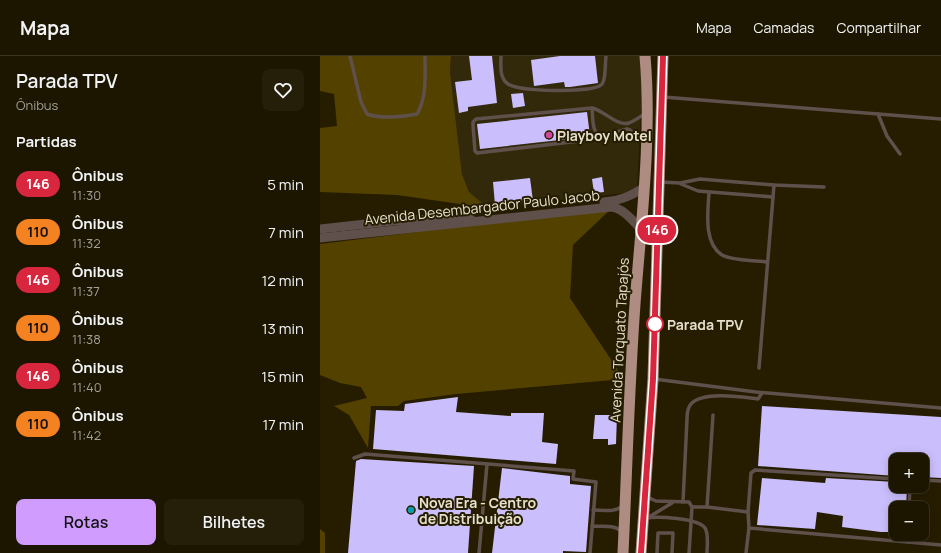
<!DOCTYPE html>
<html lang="pt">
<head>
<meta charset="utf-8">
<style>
	:root { --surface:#1c1600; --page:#251f0a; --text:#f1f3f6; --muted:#a09f99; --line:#3a3522; --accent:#d09dfe }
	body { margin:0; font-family:Manrope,sans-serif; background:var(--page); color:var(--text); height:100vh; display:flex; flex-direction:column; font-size:15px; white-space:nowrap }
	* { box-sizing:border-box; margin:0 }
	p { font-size:13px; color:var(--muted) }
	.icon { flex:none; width:22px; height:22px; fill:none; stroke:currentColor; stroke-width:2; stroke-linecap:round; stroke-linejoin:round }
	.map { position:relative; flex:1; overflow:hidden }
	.side { display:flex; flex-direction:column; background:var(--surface); width:320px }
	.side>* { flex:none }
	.badge { padding:0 8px; border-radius:13px; font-size:14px; line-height:26px }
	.tools { position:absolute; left:569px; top:397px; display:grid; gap:8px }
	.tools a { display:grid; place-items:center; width:40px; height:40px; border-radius:8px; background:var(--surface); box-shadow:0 2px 10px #0003,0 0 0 1px var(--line); font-size:20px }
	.map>.badge { position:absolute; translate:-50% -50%; box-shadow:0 0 0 2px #fff }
	h2 { padding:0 16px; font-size:15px; line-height:36px }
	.round { display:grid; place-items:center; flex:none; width:42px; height:42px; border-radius:8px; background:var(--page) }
	.overview { display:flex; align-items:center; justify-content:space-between; height:68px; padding:0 16px }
	h1 { font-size:19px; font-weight:600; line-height:30px }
	.button { display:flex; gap:8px; margin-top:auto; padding:8px 16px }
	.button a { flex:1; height:46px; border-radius:8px; background:var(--accent); color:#111; font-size:16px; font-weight:600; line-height:46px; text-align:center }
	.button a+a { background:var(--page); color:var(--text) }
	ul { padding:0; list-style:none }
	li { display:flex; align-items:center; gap:12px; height:48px; padding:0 16px }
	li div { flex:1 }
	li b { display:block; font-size:15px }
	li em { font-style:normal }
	li .badge { min-width:44px; font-weight:700; text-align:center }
	header { display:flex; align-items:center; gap:24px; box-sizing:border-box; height:56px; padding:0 20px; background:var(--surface); border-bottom:1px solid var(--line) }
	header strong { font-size:19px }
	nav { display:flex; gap:22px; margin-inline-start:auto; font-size:14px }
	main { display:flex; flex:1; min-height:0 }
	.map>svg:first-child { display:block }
	.built { fill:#32290a }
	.green { fill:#534100 }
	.building { fill:#cabefc }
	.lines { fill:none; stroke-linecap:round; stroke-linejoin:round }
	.service { stroke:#60504b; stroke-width:3.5 }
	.tertiary { stroke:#60504b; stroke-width:9 }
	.trunk { stroke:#ae8c81; stroke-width:11 }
	.line-casing { stroke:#fff; stroke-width:9 }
	.line { stroke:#d7263d; stroke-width:6 }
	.hotel-dot { fill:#d1479c; stroke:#261d00; stroke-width:1.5 }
	.stop-dot { fill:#fff; stroke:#d7263d; stroke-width:2 }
	.culture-dot { fill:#0f9aa8; stroke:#261d00; stroke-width:1.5 }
	.labels { text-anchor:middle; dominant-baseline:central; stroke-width:4; stroke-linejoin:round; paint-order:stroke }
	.poi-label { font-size:14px; font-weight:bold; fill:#e6e0ce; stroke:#261d00; text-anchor:start }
	.street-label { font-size:14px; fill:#e6e0ce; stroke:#261d00 }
	.stop-label { font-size:14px; font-weight:bold; fill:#e6e0ce; stroke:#261d00; text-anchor:start }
</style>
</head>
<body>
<header>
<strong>Mapa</strong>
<nav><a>Mapa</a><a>Camadas</a><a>Compartilhar</a></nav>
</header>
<main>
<section class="side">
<div class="overview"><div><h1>Parada TPV</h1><p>Ônibus</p></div><a class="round"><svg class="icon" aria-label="heart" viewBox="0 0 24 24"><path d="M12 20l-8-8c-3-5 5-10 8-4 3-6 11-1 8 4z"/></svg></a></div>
<h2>Partidas</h2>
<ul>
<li><span class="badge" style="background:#d7263d;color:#fff">146</span><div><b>Ônibus</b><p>11:30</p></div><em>5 min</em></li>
<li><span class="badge" style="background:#f58220;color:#111">110</span><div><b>Ônibus</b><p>11:32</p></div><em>7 min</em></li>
<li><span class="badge" style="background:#d7263d;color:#fff">146</span><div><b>Ônibus</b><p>11:37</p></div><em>12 min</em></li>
<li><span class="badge" style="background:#f58220;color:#111">110</span><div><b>Ônibus</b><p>11:38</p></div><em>13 min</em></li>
<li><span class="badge" style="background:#d7263d;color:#fff">146</span><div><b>Ônibus</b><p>11:40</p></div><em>15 min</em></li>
<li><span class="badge" style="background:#f58220;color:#111">110</span><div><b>Ônibus</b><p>11:42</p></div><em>17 min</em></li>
</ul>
<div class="button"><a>Rotas</a><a>Bilhetes</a></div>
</section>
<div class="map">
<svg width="621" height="497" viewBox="0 0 621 497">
	<rect width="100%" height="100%" fill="#261d00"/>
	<polygon class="built" points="131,0 320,0 323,18 317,131 305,137 168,152 149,136 142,118 130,16"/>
	<g class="green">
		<polygon points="0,0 131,0 130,16 142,118 149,136 168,152 77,139 0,136 0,72 17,70 14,38 0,35"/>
		<polygon points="292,152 253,189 250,242 304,323 136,338 84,345 78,350 51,350 48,392 29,359 14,350 47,342 41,331 20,327 0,319 0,188"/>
		<polygon points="0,473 5,477 5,497 0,497"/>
	</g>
	<g class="building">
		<polygon points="149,0 172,0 177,47 148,51 148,55 139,57 135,26 152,24"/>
		<polygon points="240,0 275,0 278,27 250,31 245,31 244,26 214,30 211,4"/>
		<polygon points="203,37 205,50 193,52 191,38"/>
		<polygon points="267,56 270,80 267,81 160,93 157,68"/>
		<polygon points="282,121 284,136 274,137 272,123"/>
		<polygon points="210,122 213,145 175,149 173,126"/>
		<polygon points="138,341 136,356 191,360 191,357 224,357 222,386 238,388 236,408 53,393 56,354 84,355 85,348"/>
		<polygon points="442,350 621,361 621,422 602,421 602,404 576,404 576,420 438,410"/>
		<polygon points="275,359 297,359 296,388 288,389 288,383 273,383"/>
		<polygon points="41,403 154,410 148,497 28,497 36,405"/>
		<polygon points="182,412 250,420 250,428 271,430 266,496 243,495 243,497 172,497"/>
		<polygon points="442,422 505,427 506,422 576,426 576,430 587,430 586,452 576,452 576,476 561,476 522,471 523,460 497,456 495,473 437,469"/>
	</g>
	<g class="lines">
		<g class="service">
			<path d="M30 0 41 46 47 58C60 63 83 61 97 58 107 41 105 19 105 0"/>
			<path d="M181 0C181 9 179 22 188 28 199 36 271 37 281 29 286 26 285 7 286 0"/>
			<polyline points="343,41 621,63"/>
			<path d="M272 52C273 60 271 80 283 80L307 73 310 74 325 86"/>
			<polyline points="558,58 567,80 580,98"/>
			<path d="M279 80 268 84 157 97 155 95 153 69V66L156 63 272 52C283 54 298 71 309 67 315 65 321 60 326 57"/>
			<polyline points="340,126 360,127 380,123 454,129 504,131"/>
			<polyline points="361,128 378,135 453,141"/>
			<path d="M389 136C388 155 383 187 402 199 412 205 435 204 447 206"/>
			<polyline points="439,312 454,129"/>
			<polyline points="334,323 436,336 621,352"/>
			<polyline points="34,402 45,398 254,415 253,423 276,426 270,497"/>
			<polyline points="602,424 621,425"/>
			<polyline points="327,441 336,445 369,446 372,451 369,497"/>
			<path d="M363 446 367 363C367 358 367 352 371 348 383 335 422 341 438 343L442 337"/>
			<polyline points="372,451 387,451 393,359"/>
			<polyline points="387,451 428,456 429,472 621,489"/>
			<polyline points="589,452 590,430"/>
			<path d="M273 454C283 454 295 457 302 450"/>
			<polyline points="428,456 431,417 435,414 576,423"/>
			<polyline points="329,461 352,447"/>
			<path d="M326 462C337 460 378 462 385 472 389 478 387 490 387 497"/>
			<path d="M272 470C281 471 294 468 301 475"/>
			<polyline points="587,486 588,478"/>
			<polyline points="159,497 167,408"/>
			<polyline points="337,497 338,477 353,477 352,497"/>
			<polyline points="426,497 429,472"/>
		</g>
		<g class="tertiary">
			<path d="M284 146C301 144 309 141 323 132"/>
			<polyline points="0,173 73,165 150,161"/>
			<path d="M0 182 291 151C303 152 312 164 320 172"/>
		</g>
		<g class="trunk">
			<path d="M303 497C307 414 309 331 315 248 321 168 332 80 325 0"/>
			<polyline points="321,497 333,323 343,0"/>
		</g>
	</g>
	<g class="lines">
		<defs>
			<polyline id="line" points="321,497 333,323 343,0"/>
		</defs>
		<use href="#line" class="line-casing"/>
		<use href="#line" class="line"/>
	</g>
	<circle class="hotel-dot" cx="229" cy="79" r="4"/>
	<circle class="stop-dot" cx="335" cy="268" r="8"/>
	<circle class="culture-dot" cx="91" cy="454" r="4"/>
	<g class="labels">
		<g class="poi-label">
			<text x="237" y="79">Playboy Motel</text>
			<text x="99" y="446">Nova Era - Centro<tspan x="99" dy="16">de Distribuição</tspan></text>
		</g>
		<g class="street-label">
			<text transform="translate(162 151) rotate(-6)">Avenida Desembargador Paulo Jacob</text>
			<text transform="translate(299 284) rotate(-87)">Avenida Torquato Tapajós</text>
		</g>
		<g class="stop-label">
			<text x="347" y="268">Parada TPV</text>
		</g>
	</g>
</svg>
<div class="tools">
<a>+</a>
<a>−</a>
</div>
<b class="badge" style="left:337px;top:174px;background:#d7263d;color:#fff">146</b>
</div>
</main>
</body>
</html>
